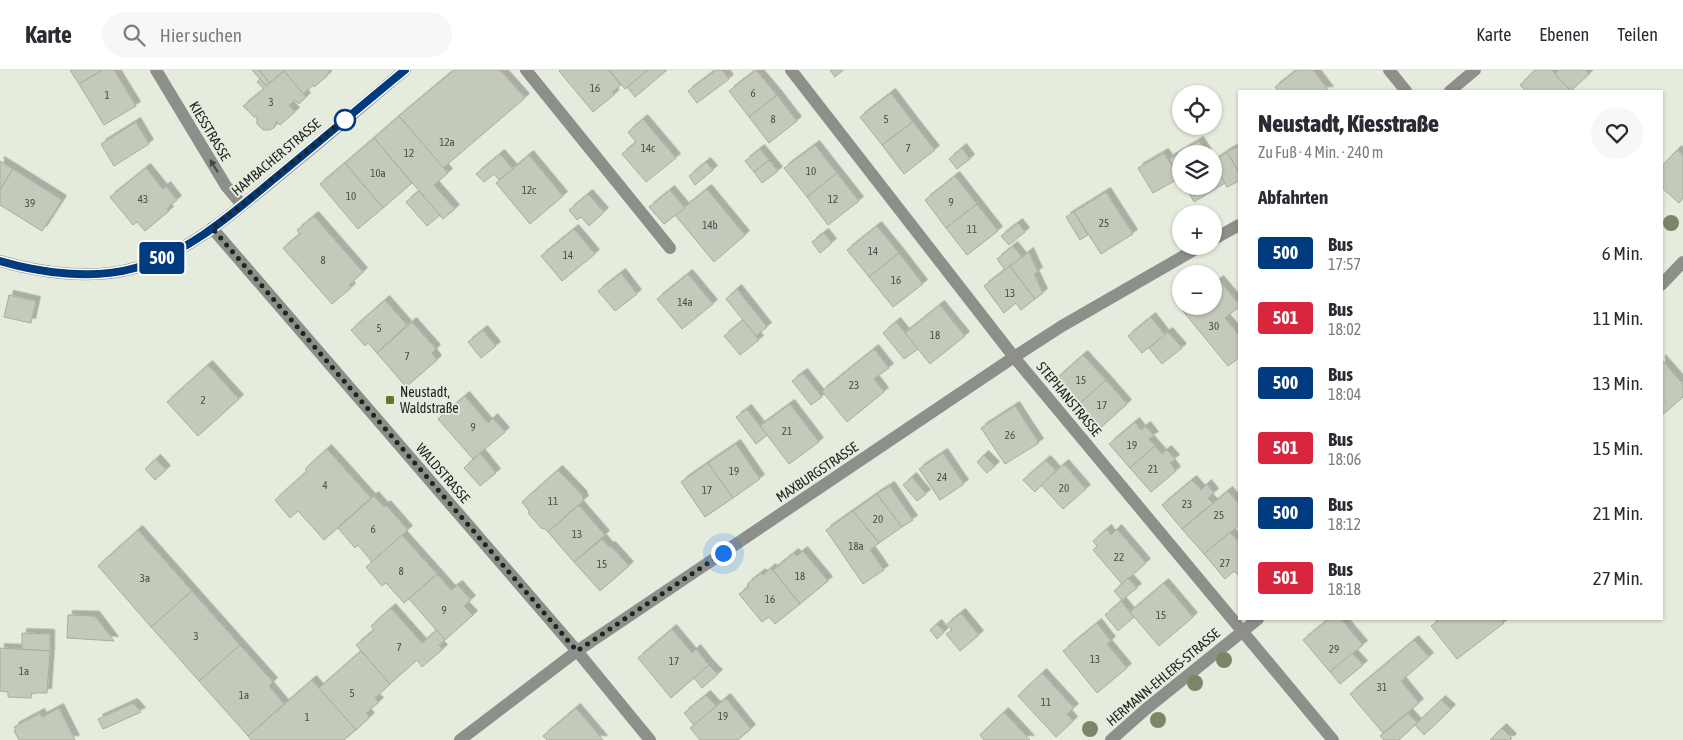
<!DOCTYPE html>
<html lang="de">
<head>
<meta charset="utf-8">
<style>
	:root { --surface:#fff; --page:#f7f7f7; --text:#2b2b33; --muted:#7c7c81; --line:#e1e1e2 }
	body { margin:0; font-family:"Asap Condensed",sans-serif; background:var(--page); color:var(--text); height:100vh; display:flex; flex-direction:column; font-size:19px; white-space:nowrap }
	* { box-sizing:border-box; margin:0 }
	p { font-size:16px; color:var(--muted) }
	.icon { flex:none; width:28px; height:28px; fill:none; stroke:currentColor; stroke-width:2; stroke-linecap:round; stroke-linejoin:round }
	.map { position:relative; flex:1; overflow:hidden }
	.side { position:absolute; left:1238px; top:20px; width:425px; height:530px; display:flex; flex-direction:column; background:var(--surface); border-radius:0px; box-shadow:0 1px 4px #0004 }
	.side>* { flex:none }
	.badge { padding:0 10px; border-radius:4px; font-size:18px; line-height:32px }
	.buttons { position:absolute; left:1172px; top:15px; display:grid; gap:10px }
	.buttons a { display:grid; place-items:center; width:50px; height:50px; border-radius:50%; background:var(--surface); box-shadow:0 1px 4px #0004; font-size:25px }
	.you { position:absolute; width:25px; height:25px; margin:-12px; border:4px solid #fff; border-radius:50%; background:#1a73e8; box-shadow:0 0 0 8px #1a73e833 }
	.map>.badge { position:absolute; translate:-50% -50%; box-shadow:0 0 0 2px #fff }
	h2 { padding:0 20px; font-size:19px; line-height:45px }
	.round { display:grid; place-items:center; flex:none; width:52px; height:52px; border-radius:26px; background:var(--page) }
	.head { display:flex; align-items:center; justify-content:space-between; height:85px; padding:0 20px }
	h1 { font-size:24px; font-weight:800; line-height:38px }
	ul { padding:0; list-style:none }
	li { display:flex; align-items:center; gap:15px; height:65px; padding:0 20px }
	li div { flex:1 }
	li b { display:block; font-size:19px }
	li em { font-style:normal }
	li .badge { min-width:55px; font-weight:700; text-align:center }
	header { display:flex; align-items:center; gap:30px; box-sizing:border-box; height:70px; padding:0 25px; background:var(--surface); border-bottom:1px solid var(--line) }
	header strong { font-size:24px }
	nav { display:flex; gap:28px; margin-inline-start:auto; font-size:18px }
	.search { width:350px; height:45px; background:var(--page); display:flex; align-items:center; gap:12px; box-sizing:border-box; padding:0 18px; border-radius:28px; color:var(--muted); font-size:19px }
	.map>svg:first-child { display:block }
	.building { fill:#c3c9bb; stroke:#a7ad9f; filter:url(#shadow) }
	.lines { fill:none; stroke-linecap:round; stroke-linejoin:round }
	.minor { stroke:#8d908a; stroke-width:12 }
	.tertiary { stroke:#8d908a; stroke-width:12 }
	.tree { fill:#7c8667 }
	.oneway { fill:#474a44 }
	.line-casing { stroke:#fff; stroke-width:11 }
	.line { stroke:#003b80; stroke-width:8 }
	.walk { stroke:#22251f; stroke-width:5; stroke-dasharray:0 9 }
	.stop-dot { fill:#fff; stroke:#003b80; stroke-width:2.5 }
	.poi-dot { fill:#5f782c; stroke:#e6ecdd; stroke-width:2 }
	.labels { text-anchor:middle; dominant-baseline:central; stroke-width:4; stroke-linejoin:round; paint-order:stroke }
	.number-label { font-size:11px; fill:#4a4e46 }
	.street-label { font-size:14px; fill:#22251f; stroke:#e6ecdd }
	.poi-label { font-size:14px; fill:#22251f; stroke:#e6ecdd; text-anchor:start }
</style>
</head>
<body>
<header>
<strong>Karte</strong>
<div class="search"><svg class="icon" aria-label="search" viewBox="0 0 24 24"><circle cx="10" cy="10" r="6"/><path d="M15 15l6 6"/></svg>Hier suchen</div>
<nav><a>Karte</a><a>Ebenen</a><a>Teilen</a></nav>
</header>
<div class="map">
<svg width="1683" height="670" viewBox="0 0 1683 670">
	<defs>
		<filter id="shadow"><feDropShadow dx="4.5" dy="-4.5" stdDeviation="0" flood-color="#0004"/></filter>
	</defs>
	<rect width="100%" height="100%" fill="#e6ecdd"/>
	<g class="building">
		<polygon points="70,0 103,0 79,14"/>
		<polygon points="103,0 114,0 136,36 104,55 79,14"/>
		<polygon points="252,0 259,0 270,13 266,16"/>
		<polygon points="259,0 283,0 284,1 270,13"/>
		<polygon points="283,0 328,0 330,2 326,5 327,6 314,17 313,15 303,24"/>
		<polygon points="454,0 500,0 525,28 443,98 399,46"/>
		<polygon points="561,0 609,0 621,15 612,22 615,24 593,42 559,1"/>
		<polygon points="609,0 648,0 625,19"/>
		<polygon points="648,0 667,0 635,27 627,17"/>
		<polygon points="716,0 722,0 729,9 697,33 688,21"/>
		<polygon points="756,0 777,25 749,47 729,21"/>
		<polygon points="830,0 843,0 835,7"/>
		<polygon points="1297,0 1313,0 1329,21 1278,21 1275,17"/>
		<polygon points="1535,0 1552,0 1571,21 1526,21 1520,15"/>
		<polygon points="1559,0 1585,0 1589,4 1571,21 1555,4"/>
		<polygon points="284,1 306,27 299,34 295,30 289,35 295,42 280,55 276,51 275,57 270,60 263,60 257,54 257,47 254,47 243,36 264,19 257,12 260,9 266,16"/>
		<polygon points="891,23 913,52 882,75 860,47"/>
		<polygon points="777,25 797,51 769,73 749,47"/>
		<polygon points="399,46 448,103 434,115 455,139 443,149 374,68"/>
		<polygon points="643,49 676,88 646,112 622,84 636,72 628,62"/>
		<polygon points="136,52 149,74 114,96 101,74"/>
		<polygon points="913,52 935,80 904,104 882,75"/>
		<polygon points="374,68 412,113 383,138 345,93"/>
		<polygon points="1199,71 1207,84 1181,84 1181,110 1169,89"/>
		<polygon points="815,75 837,103 807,127 784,98"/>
		<polygon points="1239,76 1239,102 1227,82"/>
		<polygon points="962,78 970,89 957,99 949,89"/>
		<polygon points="760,79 769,90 754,102 745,91"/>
		<polygon points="1677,80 1683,85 1683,128 1679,133 1661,117 1661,97"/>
		<polygon points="1227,82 1239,102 1239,111 1227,117 1214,95 1214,91"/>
		<polygon points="1164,83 1180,108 1153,123 1138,98"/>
		<polygon points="500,84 513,99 499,110 494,104 484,112 476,104"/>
		<polygon points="529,85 563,126 530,154 496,113"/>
		<polygon points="769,90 778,101 762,113 754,102"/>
		<polygon points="0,91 13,99 0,120"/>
		<polygon points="706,92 713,100 695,115 689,106"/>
		<polygon points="345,93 383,138 358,159 320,114"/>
		<polygon points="1214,95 1225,113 1194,132 1185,116 1214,116"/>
		<polygon points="146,98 163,119 166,116 177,130 167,138 169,141 145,161 137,152 133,155 110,127"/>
		<polygon points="13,99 62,130 42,161 0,135 0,120"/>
		<polygon points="837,103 859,131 828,155 807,127"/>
		<polygon points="955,106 977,134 946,158 925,130"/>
		<polygon points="707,119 745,165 714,192 675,145"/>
		<polygon points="670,120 685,138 664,154 649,137"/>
		<polygon points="419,121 440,145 427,156 406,132"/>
		<polygon points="1106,122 1133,164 1101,184 1074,142"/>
		<polygon points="588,124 604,142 589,156 581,147 577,150 569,140"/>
		<polygon points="977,134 998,161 967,185 946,158"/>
		<polygon points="1074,142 1088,165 1080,170 1066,147"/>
		<polygon points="314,146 363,202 349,215 351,218 332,234 283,178 300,164 297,160"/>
		<polygon points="1018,153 1025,162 1009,175 1001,166"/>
		<polygon points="877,156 899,183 869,207 847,180"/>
		<polygon points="574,159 595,184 562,211 541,186"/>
		<polygon points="824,163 832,173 820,183 812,172"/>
		<polygon points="1013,176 1022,187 1005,200 997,189"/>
		<polygon points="1029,182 1038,202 1034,204 1043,223 1035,229 1010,196"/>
		<polygon points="899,183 923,214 893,237 869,207"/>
		<polygon points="1010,196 1035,229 1021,240 1016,233 1004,243 984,216"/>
		<polygon points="621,203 637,224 615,241 598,221"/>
		<polygon points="688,204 713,234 682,259 657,229"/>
		<polygon points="1219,210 1239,234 1239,237 1225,248 1239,265 1239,288 1228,296 1182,240 1186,236 1214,236 1214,214"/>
		<polygon points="737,219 767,257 756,266 726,229"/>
		<polygon points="9,225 36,231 31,253 4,247"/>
		<polygon points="385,230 407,255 377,283 368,273 365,276 351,260"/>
		<polygon points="940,235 965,266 930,294 905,263"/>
		<polygon points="1151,247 1165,265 1142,283 1128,266"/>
		<polygon points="743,250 759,270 740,285 724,266"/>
		<polygon points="412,252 436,279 432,283 437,290 406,317 377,283"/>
		<polygon points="896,252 918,279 904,289 883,263"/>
		<polygon points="483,260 496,276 481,288 468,272"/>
		<polygon points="1168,262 1182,278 1162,294 1149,278"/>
		<polygon points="874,279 889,298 874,309 884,322 847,352 822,321"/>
		<polygon points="1083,285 1106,310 1078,335 1055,310"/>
		<polygon points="1661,289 1683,314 1683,327 1661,346"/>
		<polygon points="208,295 239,329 198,366 167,332"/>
		<polygon points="803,303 822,327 811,335 792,311"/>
		<polygon points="1106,310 1127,334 1099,359 1078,335"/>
		<polygon points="465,326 488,353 493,348 505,362 473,389 438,349"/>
		<polygon points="790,334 819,372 789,394 760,356"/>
		<polygon points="1015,336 1039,373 1005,394 981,358"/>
		<polygon points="747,339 767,365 756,374 736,347"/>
		<polygon points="1135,352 1141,360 1146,356 1154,366 1149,369 1155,376 1130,398 1109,374"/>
		<polygon points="736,374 760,409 733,428 708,393"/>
		<polygon points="1155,376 1162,384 1167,380 1175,389 1170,393 1176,401 1151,422 1130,398"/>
		<polygon points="327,379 371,428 324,470 298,441 290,448 275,430 307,401 305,399"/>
		<polygon points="480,383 496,403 480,416 464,398"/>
		<polygon points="943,383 964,414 940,430 919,399"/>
		<polygon points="984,385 995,396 987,403 977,392"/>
		<polygon points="156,389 166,400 155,410 145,399"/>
		<polygon points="1046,390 1056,401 1035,422 1023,410"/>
		<polygon points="708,393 733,428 705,447 681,412"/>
		<polygon points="1064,394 1086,419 1063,439 1041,415"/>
		<polygon points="558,400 583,426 582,427 584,430 548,462 544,458 542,459 528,443 529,441 522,432"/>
		<polygon points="912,407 926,424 917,431 903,415"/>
		<polygon points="1192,410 1201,420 1207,414 1214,423 1208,428 1213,433 1182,459 1162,435"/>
		<polygon points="890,416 913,450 902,457 877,424"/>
		<polygon points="1228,421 1239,434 1239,455 1204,484 1182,459"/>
		<polygon points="877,424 902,457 879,473 853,441"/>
		<polygon points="374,426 384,437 386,435 408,460 372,492 358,475 355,478 338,458"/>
		<polygon points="579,435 605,465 574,492 548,462"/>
		<polygon points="853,441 879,473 870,480 884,500 863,514 826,460"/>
		<polygon points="1107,459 1111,465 1117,459 1146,493 1122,514 1093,480 1097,476 1093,471"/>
		<polygon points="138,460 192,521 151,557 98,496"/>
		<polygon points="1230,462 1237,470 1239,469 1239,506 1234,501 1225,509 1204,484"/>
		<polygon points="402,465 437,504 404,533 386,513 382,516 366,497"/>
		<polygon points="602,469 609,477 611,476 629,496 600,521 574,492"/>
		<polygon points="803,481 828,511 800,534 773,500 794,483 797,486"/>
		<polygon points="771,498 800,534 775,554 769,547 762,552 739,524 749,517 747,514 761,503 763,505"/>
		<polygon points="437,504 451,520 458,515 471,530 464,536 473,545 445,570 409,529"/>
		<polygon points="1128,508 1137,518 1122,530 1114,521"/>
		<polygon points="1164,513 1193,547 1159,576 1130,542"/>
		<polygon points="192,521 240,575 199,611 151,557"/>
		<polygon points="1121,531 1134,547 1118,561 1105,545"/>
		<polygon points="391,538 422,573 437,560 445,570 439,575 443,579 422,597 417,590 390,614 356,575 374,560 371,556"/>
		<polygon points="961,543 979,565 960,581 946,564 952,560 947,554"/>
		<polygon points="68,545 95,546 114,571 67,568"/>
		<polygon points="1329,549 1341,549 1363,575 1330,602 1303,570"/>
		<polygon points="1440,549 1501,549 1504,553 1457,589 1431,556"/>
		<polygon points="1097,553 1111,571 1107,574 1127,598 1097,623 1063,581"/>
		<polygon points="937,554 944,562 937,569 930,560"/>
		<polygon points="672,559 692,583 696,579 709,595 671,628 638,588"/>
		<polygon points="22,563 50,564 50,581 22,579"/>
		<polygon points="1414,570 1429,587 1401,611 1419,633 1383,663 1350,624"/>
		<polygon points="240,575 273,612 269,616 284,634 248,666 199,611"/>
		<polygon points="0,578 50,581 47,623 32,623 31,628 8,627 8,622 0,621"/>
		<polygon points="361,581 390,614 375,628 379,632 366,643 370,647 356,660 319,618"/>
		<polygon points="1352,583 1363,595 1340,614 1330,602"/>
		<polygon points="709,595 718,604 702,618 694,608"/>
		<polygon points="1042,603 1074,638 1067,644 1073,651 1056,667 1018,626"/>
		<polygon points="312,610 356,660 344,670 251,670 248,666"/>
		<polygon points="706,625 716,636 694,655 684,643"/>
		<polygon points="726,628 751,659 738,670 700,670 690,658"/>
		<polygon points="1441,630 1451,639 1424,665 1415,655"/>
		<polygon points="133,633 141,642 103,659 98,649"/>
		<polygon points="59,638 75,670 19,670 14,661 16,660 14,657 40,643 42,647"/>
		<polygon points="576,638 603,670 547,670 543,666"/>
		<polygon points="1004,642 1030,670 984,670 980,665"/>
		<polygon points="1408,643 1417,653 1399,670 1384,670 1380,666"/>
		<polygon points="1502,658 1512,668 1510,670 1490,670"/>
	</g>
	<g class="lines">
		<g class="minor">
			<polyline points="156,0 226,116 242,135"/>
			<polyline points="526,0 670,178"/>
			<polyline points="791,0 1014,287 1333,670"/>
			<polyline points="1389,0 1406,21"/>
			<polyline points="1450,21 1475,0"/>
			<polyline points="212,158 577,581 650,670"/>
			<polyline points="1214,169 1239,155"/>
			<polyline points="1661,215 1683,192"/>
			<polyline points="460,670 577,581 1014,287 1062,256 1201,176"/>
			<polyline points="1111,670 1146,639 1258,549"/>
		</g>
		<path class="tertiary" d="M0 191C41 203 93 210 135 198 189 183 234 142 277 107 320 72 362 36 405 0"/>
	</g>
	<g class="tree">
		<circle cx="1671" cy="153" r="8"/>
		<circle cx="1224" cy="590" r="8"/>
		<circle cx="1195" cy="613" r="8"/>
		<circle cx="1158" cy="650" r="8"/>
		<circle cx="1090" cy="659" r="8"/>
	</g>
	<defs><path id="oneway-solid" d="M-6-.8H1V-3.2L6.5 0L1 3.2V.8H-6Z" transform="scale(1.25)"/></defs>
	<use class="oneway" href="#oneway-solid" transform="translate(214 96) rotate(-122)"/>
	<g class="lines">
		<defs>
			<path id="line" d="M0 191C41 203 93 210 135 198 188 183 232 144 274 109 318 73 361 36 405 0"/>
		</defs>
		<use href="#line" class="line-casing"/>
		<use href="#line" class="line"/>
		<polyline class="walk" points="345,50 346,48 242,135 212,158 577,581 723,483"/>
	</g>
	<circle class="stop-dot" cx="345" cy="50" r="10"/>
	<rect class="poi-dot" x="385" y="325" width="10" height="10" rx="2.5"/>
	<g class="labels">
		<g class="number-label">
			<text x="595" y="18">16</text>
			<text x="753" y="23">6</text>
			<text x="107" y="25">1</text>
			<text x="271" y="32">3</text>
			<text x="773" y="49">8</text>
			<text x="886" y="49">5</text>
			<text x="447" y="72">12a</text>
			<text x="648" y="78">14c</text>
			<text x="908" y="78">7</text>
			<text x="409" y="83">12</text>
			<text x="811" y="101">10</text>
			<text x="378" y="103">10a</text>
			<text x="529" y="120">12c</text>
			<text x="351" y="126">10</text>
			<text x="143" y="129">43</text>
			<text x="833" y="129">12</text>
			<text x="951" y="132">9</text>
			<text x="30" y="133">39</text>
			<text x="1104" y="153">25</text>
			<text x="710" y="155">14b</text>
			<text x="972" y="159">11</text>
			<text x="873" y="181">14</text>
			<text x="568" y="185">14</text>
			<text x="323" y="190">8</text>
			<text x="896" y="210">16</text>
			<text x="1010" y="223">13</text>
			<text x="685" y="232">14a</text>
			<text x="1214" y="256">30</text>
			<text x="379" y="258">5</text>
			<text x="935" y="265">18</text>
			<text x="407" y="286">7</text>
			<text x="1081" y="310">15</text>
			<text x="854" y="315">23</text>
			<text x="203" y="330">2</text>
			<text x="1102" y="335">17</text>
			<text x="473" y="357">9</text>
			<text x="787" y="361">21</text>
			<text x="1010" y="365">26</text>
			<text x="1132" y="375">19</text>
			<text x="1153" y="399">21</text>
			<text x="734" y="401">19</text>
			<text x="942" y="407">24</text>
			<text x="325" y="415">4</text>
			<text x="1064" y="418">20</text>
			<text x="707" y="420">17</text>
			<text x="553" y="431">11</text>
			<text x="1187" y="434">23</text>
			<text x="1219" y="445">25</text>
			<text x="878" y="449">20</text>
			<text x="373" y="459">6</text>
			<text x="577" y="464">13</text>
			<text x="856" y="476">18a</text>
			<text x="1119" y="487">22</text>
			<text x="1225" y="493">27</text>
			<text x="602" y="494">15</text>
			<text x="401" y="501">8</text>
			<text x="800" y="506">18</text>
			<text x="145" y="508">3a</text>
			<text x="770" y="529">16</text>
			<text x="444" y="540">9</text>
			<text x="1161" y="545">15</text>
			<text x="196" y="566">3</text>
			<text x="399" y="577">7</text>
			<text x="1334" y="579">29</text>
			<text x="1095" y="589">13</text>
			<text x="674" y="591">17</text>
			<text x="24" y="601">1a</text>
			<text x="1382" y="617">31</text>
			<text x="352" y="623">5</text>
			<text x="244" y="625">1a</text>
			<text x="1046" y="632">11</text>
			<text x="723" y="646">19</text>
			<text x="307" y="647">1</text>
		</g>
		<g class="street-label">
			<text transform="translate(210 61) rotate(59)">KIESSTRASSE</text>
			<text transform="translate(276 87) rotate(-40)">HAMBACHER STRASSE</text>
			<text transform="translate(1069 329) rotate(50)">STEPHANSTRASSE</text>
			<text transform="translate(817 402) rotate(-34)">MAXBURGSTRASSE</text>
			<text transform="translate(443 403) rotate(49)">WALDSTRASSE</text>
			<text transform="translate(1163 607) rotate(-40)">HERMANN-EHLERS-STRASSE</text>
		</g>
		<g class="poi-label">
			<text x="400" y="322">Neustadt,<tspan x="400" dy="16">Waldstraße</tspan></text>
		</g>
	</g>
</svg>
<div class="buttons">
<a><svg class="icon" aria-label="locate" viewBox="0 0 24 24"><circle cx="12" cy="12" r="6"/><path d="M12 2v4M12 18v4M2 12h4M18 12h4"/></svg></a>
<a><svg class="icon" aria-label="layers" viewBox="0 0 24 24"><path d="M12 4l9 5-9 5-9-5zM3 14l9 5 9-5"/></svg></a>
<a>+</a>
<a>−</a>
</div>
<div class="you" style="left:723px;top:483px"></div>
<b class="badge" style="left:162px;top:188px;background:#003b80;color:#fff">500</b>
<section class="side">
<div class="head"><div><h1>Neustadt, Kiesstraße</h1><p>Zu Fuß · 4 Min. · 240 m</p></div><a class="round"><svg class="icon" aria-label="heart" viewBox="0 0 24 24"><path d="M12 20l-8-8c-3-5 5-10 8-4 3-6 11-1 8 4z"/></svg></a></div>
<h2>Abfahrten</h2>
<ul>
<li><span class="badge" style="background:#003b80;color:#fff">500</span><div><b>Bus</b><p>17:57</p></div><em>6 Min.</em></li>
<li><span class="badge" style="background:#d7263d;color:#fff">501</span><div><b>Bus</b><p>18:02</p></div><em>11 Min.</em></li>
<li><span class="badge" style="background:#003b80;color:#fff">500</span><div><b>Bus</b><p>18:04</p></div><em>13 Min.</em></li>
<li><span class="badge" style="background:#d7263d;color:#fff">501</span><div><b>Bus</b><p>18:06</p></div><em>15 Min.</em></li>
<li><span class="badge" style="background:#003b80;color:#fff">500</span><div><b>Bus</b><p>18:12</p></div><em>21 Min.</em></li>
<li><span class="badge" style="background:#d7263d;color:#fff">501</span><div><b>Bus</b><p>18:18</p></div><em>27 Min.</em></li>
</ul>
</section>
</div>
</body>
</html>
